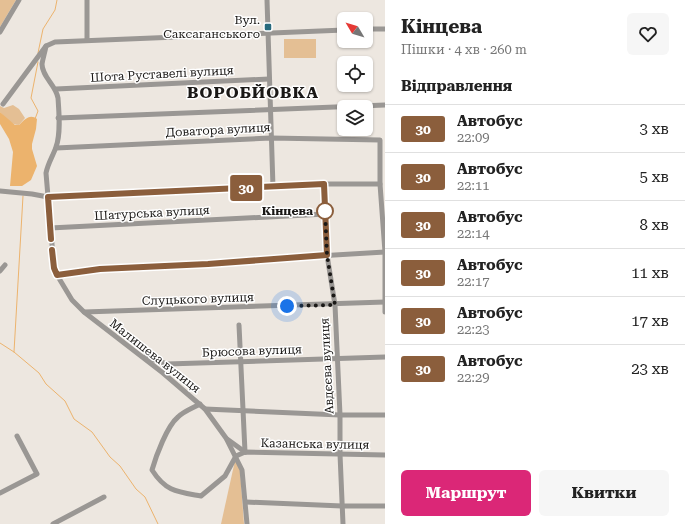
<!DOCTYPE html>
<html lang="uk">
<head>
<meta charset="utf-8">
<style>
	:root { --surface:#fff; --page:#f6f6f6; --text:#222; --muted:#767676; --line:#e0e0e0; --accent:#db2777 }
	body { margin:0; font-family:"Roboto Serif",serif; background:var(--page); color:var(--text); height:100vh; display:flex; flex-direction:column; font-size:15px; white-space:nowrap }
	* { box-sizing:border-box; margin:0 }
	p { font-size:13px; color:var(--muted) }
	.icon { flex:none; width:22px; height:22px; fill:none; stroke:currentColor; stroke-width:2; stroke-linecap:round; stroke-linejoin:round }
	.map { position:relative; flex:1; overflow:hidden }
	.panel { display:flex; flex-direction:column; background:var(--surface); width:300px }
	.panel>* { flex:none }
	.badge { padding:0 8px; border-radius:3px; font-size:14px; line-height:26px }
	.needle { width:26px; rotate:308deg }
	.controls { position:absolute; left:337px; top:12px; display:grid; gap:8px }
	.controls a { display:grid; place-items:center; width:36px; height:36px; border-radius:6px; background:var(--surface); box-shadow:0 1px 3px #0004; font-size:20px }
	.you { position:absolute; width:20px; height:20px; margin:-10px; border:3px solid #fff; border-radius:50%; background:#1a73e8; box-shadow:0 0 0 6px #1a73e833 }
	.map>.badge { position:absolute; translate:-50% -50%; box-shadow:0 0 0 2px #fff }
	h2 { padding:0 16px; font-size:15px; line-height:36px }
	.round { display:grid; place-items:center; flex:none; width:42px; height:42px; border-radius:6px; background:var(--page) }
	.head { display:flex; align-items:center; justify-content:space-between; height:68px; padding:0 16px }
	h1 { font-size:19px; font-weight:700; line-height:30px }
	.button { display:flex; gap:8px; margin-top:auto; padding:8px 16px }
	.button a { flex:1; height:46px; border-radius:6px; background:var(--accent); color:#fff; font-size:16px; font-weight:700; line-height:46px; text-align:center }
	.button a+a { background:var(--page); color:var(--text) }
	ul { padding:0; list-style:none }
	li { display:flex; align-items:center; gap:12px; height:48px; padding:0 16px; border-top:1px solid var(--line) }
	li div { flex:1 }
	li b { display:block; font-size:15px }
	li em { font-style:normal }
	li .badge { min-width:44px; font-weight:700; text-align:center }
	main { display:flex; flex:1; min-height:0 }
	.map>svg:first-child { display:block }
	.green { fill:#e4bf94 }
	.water { fill:#ecb36d }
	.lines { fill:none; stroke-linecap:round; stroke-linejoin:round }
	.stream { stroke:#ecb36d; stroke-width:1 }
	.minor { stroke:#9a9794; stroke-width:5 }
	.line-casing { stroke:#fff; stroke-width:9 }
	.line { stroke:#8b5e3c; stroke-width:6 }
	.walk { stroke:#1a1816; stroke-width:4; stroke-dasharray:0 7.2 }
	.poi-dot { fill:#27697c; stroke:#fff; stroke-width:1.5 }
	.stop-dot { fill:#fff; stroke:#8b5e3c; stroke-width:2 }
	.labels { text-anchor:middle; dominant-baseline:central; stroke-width:3; stroke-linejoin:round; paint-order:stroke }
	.poi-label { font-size:12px; fill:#1a1816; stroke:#fff; text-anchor:end }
	.street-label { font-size:12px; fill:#1a1816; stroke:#fff }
	.stop-label { font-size:12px; font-weight:bold; fill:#1a1816; stroke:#fff; text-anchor:end }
	.district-label { font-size:16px; font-weight:bold; letter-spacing:1px; fill:#1a1816; stroke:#fff }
</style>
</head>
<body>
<main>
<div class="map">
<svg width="385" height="524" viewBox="0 0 385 524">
	<rect width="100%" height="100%" fill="#ede7e0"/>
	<g class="green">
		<polygon points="0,0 16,0 0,27"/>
		<rect x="284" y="39" width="32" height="19"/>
		<path d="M13 105 19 109 25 118 19 125C11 125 5 117 0 112V106L4 108Z"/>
		<polygon points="236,456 240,470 244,524 221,524"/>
	</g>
	<path class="water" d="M0 112 15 125H19C24 120 30 113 37 119L36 129 32 144V149L37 166 31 180 22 186H10L13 152 9 139 0 124Z"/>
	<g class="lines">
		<g class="stream">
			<polyline points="38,53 43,29 55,10 57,0"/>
			<polyline points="35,119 38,111 31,98 38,62"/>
			<polyline points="0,343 14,352 39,373 46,384 65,401 74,419 92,432 110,457 120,466 136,489 145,497 158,524"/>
			<polyline points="14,352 23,196"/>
		</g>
		<g class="minor">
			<polyline points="87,0 87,40"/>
			<polyline points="267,0 273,187"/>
			<polyline points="366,29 385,29"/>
			<polyline points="0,32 19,0"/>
			<path d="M46 46C45 52 43 58 42 64 42 77 56 85 58 98 59 112 61 134 56 147 53 156 48 163 46 173L54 268 57 275 72 300 84 312 163 373 205 409 226 438 242 470 247 524"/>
			<polyline points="56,89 269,79"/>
			<polyline points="3,104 46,46 55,42 344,30"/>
			<polyline points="58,118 385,105"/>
			<polyline points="56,148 271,138 380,140 380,184 385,252 385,312"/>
			<polyline points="325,184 327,255 335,305 340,415 340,454 343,524"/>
			<polyline points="0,191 32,194 48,197 325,184 380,184"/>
			<polyline points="50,228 326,214"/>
			<polyline points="0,271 5,265"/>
			<polyline points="57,275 101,269 385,252"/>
			<polyline points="84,312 385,302"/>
			<polyline points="239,325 245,452"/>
			<polyline points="145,357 167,364 385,357"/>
			<path d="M200 404C193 408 184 411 178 417 167 426 156 456 152 470 166 492 178 492 201 496L225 476 236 456"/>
			<polyline points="205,409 340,415 385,415"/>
			<polyline points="227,439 245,452"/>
			<polyline points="236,456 245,452 385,455"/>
			<polyline points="0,493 37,474 17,436"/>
			<polyline points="246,502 342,506 385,506"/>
			<polyline points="53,524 104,497"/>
		</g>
	</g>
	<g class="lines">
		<defs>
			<polyline id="line" points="51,239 48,197 324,184 327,255 208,264 100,269 57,275 54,268 52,250"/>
		</defs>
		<use href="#line" class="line-casing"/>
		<use href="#line" class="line"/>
		<polyline class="walk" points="287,306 335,305 327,255 325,211"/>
	</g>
	<rect class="poi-dot" x="264" y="23" width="8" height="8" rx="2"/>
	<circle class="stop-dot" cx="325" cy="211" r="8"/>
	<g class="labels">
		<g class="poi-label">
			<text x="260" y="20">Вул.<tspan x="260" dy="14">Саксаганського</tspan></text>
		</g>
		<g class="street-label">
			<text transform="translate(162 74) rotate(-3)">Шота Руставелі вулиця</text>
			<text transform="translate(218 130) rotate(-3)">Доватора вулиця</text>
			<text transform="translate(152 213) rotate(-3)">Шатурська вулиця</text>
			<text transform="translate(198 299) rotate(-2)">Слуцького вулиця</text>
			<text transform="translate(252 351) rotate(-2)">Брюсова вулиця</text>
			<text transform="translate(155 356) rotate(38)">Малишева вулиця</text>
			<text transform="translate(327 366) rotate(-93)">Авдєєва вулиця</text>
			<text transform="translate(315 444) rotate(1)">Казанська вулиця</text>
		</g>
		<g class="stop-label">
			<text x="313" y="211">Кінцева</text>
		</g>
		<g class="district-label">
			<text x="253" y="92">ВОРОБЙОВКА</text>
		</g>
	</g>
</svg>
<div class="controls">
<a><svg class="needle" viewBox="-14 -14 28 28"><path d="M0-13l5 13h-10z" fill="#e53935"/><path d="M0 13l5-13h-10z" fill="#767676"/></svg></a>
<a><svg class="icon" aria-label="locate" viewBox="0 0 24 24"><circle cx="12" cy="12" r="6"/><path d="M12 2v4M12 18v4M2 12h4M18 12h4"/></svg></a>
<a><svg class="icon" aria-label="layers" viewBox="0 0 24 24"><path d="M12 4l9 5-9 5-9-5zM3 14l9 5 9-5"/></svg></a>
</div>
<div class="you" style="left:287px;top:306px"></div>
<b class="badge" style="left:246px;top:188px;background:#8b5e3c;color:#fff">30</b>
</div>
<section class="panel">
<div class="head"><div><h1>Кінцева</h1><p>Пішки · 4 хв · 260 m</p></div><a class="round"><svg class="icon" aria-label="heart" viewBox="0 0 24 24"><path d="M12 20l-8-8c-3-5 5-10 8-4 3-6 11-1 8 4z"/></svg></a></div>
<h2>Відправлення</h2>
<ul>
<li><span class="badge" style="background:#8b5e3c;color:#fff">30</span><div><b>Автобус</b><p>22:09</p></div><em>3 хв</em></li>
<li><span class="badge" style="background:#8b5e3c;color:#fff">30</span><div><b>Автобус</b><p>22:11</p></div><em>5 хв</em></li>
<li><span class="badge" style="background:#8b5e3c;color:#fff">30</span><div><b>Автобус</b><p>22:14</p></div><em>8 хв</em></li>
<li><span class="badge" style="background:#8b5e3c;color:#fff">30</span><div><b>Автобус</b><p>22:17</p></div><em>11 хв</em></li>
<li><span class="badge" style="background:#8b5e3c;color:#fff">30</span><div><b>Автобус</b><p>22:23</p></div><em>17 хв</em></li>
<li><span class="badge" style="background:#8b5e3c;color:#fff">30</span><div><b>Автобус</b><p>22:29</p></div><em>23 хв</em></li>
</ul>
<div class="button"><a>Маршрут</a><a>Квитки</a></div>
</section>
</main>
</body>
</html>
